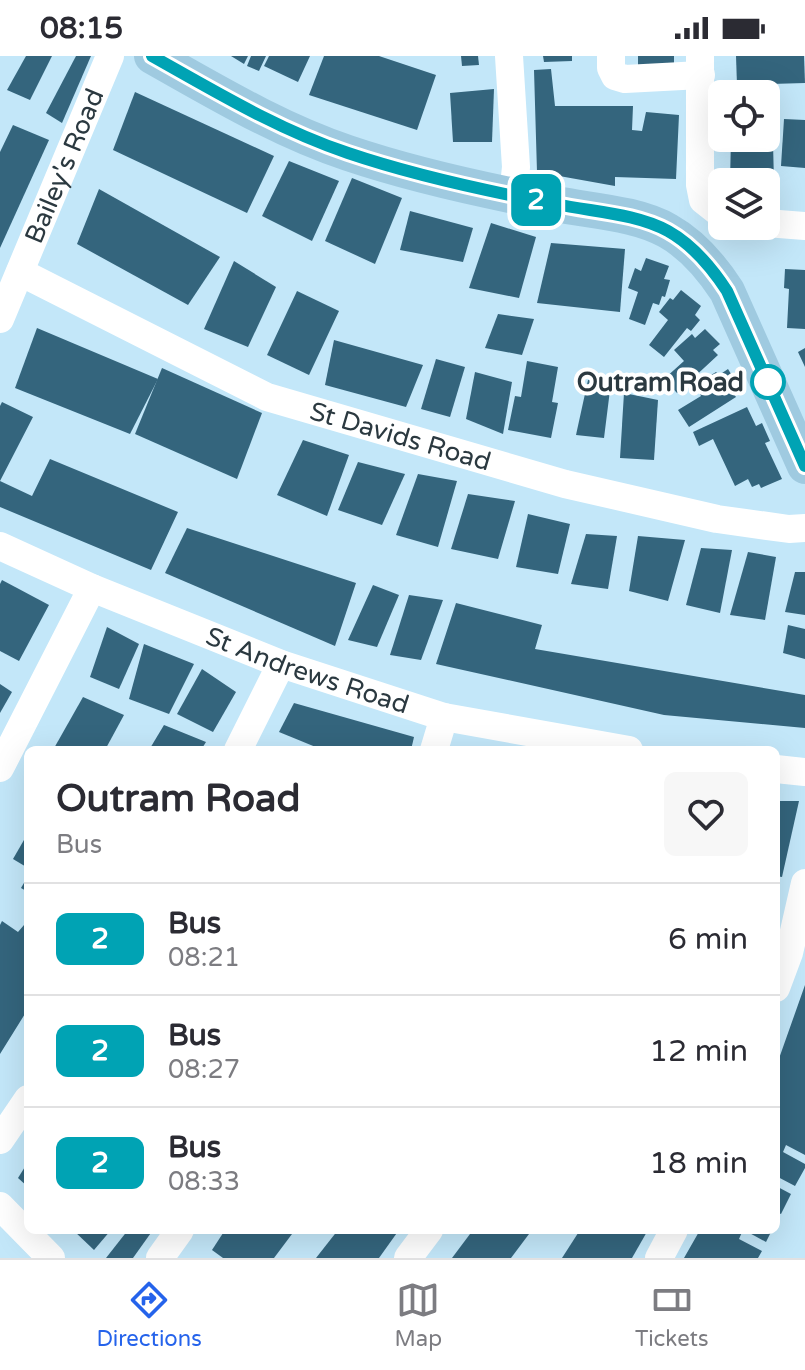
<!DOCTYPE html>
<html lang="en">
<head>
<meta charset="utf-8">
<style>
	:root { --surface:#fff; --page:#f7f7f7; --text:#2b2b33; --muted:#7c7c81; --line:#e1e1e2; --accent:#2563eb }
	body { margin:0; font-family:"Varela Round",sans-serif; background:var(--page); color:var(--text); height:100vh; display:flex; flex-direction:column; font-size:30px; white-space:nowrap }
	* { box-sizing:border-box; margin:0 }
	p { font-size:26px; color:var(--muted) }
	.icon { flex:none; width:44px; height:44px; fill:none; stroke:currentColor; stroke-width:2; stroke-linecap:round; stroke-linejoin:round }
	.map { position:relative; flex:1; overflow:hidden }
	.details { position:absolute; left:24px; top:690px; width:756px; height:488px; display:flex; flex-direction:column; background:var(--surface); border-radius:12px; box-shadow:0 8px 32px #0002 }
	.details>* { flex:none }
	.badge { padding:0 16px; border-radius:12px; font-size:28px; line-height:52px }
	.fabs { position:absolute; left:708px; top:24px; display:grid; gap:16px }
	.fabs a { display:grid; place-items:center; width:72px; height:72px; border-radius:12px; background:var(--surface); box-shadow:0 8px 32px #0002; font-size:40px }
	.map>.badge { position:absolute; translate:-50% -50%; box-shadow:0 0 0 4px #fff }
	.round { display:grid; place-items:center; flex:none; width:84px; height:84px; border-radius:12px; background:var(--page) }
	.head { display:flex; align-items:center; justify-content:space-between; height:136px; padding:0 32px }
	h1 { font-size:38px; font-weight:700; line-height:60px }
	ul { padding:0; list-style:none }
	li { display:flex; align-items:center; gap:24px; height:112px; padding:0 32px; border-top:2px solid var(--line) }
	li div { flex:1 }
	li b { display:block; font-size:30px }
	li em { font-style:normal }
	li .badge { min-width:88px; font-weight:700; text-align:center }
	.status { display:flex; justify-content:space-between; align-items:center; height:56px; padding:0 40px; background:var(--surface); direction:ltr }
	.status svg { height:22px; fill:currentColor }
	.menu { display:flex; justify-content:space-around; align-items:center; height:112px; border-top:2px solid var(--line); background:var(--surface); font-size:22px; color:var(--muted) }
	.menu a { display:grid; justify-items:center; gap:4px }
	.menu .on { color:var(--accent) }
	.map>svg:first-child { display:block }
	.building { fill:#34657d }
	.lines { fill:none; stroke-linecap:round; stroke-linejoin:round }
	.minor { stroke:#fff; stroke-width:28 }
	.major { stroke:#9fcae0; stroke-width:36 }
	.line-casing { stroke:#fff; stroke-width:18 }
	.line { stroke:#00a3b4; stroke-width:12 }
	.stop-dot { fill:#fff; stroke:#00a3b4; stroke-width:4 }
	.labels { text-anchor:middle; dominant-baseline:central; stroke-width:8; stroke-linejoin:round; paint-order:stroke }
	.street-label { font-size:26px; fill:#2b3940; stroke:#fff }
	.stop-label { font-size:26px; font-weight:bold; fill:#2b3940; stroke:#fff; text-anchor:end }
</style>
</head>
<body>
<div class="status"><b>08:15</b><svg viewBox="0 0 49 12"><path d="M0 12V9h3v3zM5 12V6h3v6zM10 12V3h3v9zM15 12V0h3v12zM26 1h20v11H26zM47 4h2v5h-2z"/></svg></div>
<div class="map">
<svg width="805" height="1202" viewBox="0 0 805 1202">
	<rect width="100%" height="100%" fill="#c3e7f9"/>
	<g class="building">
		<polygon points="26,0 52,0 30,44 7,34"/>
		<polygon points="76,0 91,0 62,67 46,57"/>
		<polygon points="231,0 248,0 244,8"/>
		<polygon points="251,0 266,0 259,15 247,10"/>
		<polygon points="269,0 310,0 298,26 264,10"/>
		<polygon points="324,0 379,0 436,19 417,74 309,39"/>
		<polygon points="461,0 478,0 479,9 462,10"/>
		<polygon points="543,0 572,0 572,5 544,6"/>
		<polygon points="638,0 674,0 674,13 638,14"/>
		<polygon points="736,0 804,0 805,27 737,29"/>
		<polygon points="551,13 555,50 633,50 632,74 642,75 646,56 679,59 676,123 615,121 615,130 537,116 534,14"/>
		<polygon points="494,33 492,86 453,86 450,37"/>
		<polygon points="135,36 274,100 247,157 113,94"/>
		<polygon points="766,37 773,37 771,68 766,68"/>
		<polygon points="784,63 805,64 805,112 781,110"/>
		<polygon points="13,69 49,84 0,192 0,96"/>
		<polygon points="731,82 764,82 764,86 773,87 774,126 730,125"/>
		<polygon points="289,105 339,125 312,185 262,160"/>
		<polygon points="352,122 402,142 375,208 325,185"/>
		<polygon points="99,133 220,201 188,249 77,188"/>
		<polygon points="410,155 473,172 463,206 400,194"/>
		<polygon points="491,167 536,181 519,242 469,232"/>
		<polygon points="551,187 625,193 620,256 537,247"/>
		<polygon points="646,202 669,210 664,223 670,224 665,241 662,240 659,249 653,247 645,269 629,263 638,236 628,232 635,212 641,215"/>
		<polygon points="234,205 276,231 248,291 204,273"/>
		<polygon points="785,213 805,214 805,273 787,272 789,233 784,232"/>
		<polygon points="681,234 701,250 695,259 700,264 691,275 687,272 664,301 649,289 668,264 659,256 670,242 673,244"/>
		<polygon points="297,235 339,255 309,319 267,299"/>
		<polygon points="498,258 534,263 522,299 485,292"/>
		<polygon points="37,272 158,323 130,378 15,332"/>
		<polygon points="705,273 720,288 713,294 718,299 677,337 664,323 684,305 674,294 692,278 695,282"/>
		<polygon points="334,284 423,309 406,351 325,329"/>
		<polygon points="805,292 805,311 798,296"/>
		<polygon points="436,303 465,311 450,361 421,353"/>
		<polygon points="527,305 558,311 552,346 558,347 551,382 508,374 515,340 521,341"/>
		<polygon points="162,312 262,357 237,423 135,378"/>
		<polygon points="728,313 739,331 732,335 736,341 689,371 678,354 701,340 695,329 716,316 719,319"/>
		<polygon points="475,316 512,326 503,378 466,363"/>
		<polygon points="588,324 611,326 604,382 576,379"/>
		<polygon points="624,337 658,344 654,404 620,402"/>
		<polygon points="2,346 33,361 0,425 32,440 50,403 178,456 151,514 0,451 0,350"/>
		<polygon points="747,351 756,370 762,367 770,385 765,387 782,423 761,432 759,428 752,431 748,423 735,430 713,383 699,390 693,376"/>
		<polygon points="303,384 349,399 327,460 277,439"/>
		<polygon points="358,406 405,418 382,469 338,454"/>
		<polygon points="418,418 457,425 438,491 396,479"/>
		<polygon points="468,438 515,445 498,503 451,493"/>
		<polygon points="528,458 570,468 558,518 516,511"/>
		<polygon points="187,472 356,527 335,590 165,517"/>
		<polygon points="586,478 617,480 608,533 571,528"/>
		<polygon points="638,480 685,484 668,545 629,535"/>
		<polygon points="701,492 732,494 720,557 686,549"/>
		<polygon points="748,496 776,501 765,564 730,559"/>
		<polygon points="795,516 805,516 805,559 785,556"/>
		<polygon points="2,524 49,549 19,605 0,595 0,528"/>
		<polygon points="373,529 399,539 377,591 348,584"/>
		<polygon points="409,539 443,544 421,604 390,599"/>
		<polygon points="456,547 542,569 535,593 805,639 805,672 664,659 436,608"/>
		<polygon points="788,569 805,573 805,603 783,597"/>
		<polygon points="107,571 139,588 119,633 90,621"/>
		<polygon points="144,588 194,608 169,658 129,643"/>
		<polygon points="202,613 236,636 213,676 177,658"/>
		<polygon points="0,628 12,636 0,657"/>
		<polygon points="83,641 124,659 105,694 53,694"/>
		<polygon points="294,647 414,681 411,694 323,694 279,676"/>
		<polygon points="164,669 206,686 201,694 149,694"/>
		<polygon points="776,745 799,745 782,821 776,820"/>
		<polygon points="28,777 28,812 13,803"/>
		<polygon points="28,820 28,836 21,832"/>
		<polygon points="2,865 18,876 24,869 28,867 28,953 0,998 0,869"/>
		<polygon points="805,929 805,1099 786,1089 783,1096 805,1108 805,1112 795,1130 776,1120 776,1011"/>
		<polygon points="28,1106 28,1131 18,1122"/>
		<polygon points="776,1130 791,1138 781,1158 776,1156"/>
		<polygon points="73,1174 111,1174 94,1194"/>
		<polygon points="128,1174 153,1174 133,1202 106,1202"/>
		<polygon points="225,1174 295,1174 274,1202 223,1202 212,1194"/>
		<polygon points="338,1174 399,1174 379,1202 316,1202"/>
		<polygon points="473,1174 532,1174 511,1202 452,1202"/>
		<polygon points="580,1174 648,1174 632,1202 562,1202"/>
		<polygon points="700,1174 743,1174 739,1183 762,1195 758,1202 684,1202"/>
		<polygon points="744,1174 772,1174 766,1186"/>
	</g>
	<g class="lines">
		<g class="minor">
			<polyline points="509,0 516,111 513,140"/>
			<polyline points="611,0 611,12 615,20 625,23 701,19"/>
			<polyline points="700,0 700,129 703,144 722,159"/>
			<polyline points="766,167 805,170"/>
			<path id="s1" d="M20 216 267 341 565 428 717 463 789 473 805 472"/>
			<path id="s2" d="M0 263 110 0"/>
			<path id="s3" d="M0 490 92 532 281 608 444 661 629 694"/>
			<polyline points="238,694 281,608"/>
			<polyline points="434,694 444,661"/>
			<polyline points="0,712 92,532"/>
			<polyline points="776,713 805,716"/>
			<polyline points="776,932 789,897 805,827"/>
			<polyline points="0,1084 28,1043"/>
			<polyline points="0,1150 51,1202"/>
			<polyline points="160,1202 180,1174"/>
			<polyline points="408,1202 429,1174"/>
			<polyline points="659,1202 674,1174"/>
		</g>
		<path class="major" d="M152 0C216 36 279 74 348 97 416 120 486 135 556 148 591 155 637 157 668 175 693 189 712 212 727 235L805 410"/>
	</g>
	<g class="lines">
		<defs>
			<path id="line" d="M152 0C216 36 279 74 348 97 416 120 486 135 556 148 592 156 635 157 668 175 693 189 712 212 727 235L805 410"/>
		</defs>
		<use href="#line" class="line-casing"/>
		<use href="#line" class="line"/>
	</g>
	<circle class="stop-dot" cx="768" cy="326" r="16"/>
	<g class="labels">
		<g class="street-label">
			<text stroke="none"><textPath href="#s2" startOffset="166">Bailey's Road</textPath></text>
			<text stroke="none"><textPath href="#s1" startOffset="416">St Davids Road</textPath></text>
			<text stroke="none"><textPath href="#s3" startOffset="332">St Andrews Road</textPath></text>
		</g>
		<g class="stop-label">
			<text x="744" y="326">Outram Road</text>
		</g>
	</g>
</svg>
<div class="fabs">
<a><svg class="icon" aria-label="locate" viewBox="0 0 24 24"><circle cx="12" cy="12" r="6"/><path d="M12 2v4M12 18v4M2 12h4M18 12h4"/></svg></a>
<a><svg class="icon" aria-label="layers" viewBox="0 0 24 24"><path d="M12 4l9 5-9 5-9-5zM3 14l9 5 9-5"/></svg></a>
</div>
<b class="badge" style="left:536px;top:144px;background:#00a3b4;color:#fff">2</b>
<section class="details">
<div class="head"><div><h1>Outram Road</h1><p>Bus</p></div><a class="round"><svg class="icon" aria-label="heart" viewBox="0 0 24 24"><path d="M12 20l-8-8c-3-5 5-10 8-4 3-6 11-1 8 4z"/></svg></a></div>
<ul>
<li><span class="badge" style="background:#00a3b4;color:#fff">2</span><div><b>Bus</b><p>08:21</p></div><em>6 min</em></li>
<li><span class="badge" style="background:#00a3b4;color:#fff">2</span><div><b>Bus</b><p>08:27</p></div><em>12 min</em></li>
<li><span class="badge" style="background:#00a3b4;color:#fff">2</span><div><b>Bus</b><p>08:33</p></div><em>18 min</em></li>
</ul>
</section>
</div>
<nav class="menu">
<a class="on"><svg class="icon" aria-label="directions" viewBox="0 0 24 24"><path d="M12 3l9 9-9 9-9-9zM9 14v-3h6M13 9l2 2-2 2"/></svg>Directions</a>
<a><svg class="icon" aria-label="map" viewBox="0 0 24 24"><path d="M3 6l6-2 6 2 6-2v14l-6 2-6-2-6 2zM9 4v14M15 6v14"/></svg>Map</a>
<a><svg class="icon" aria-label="tickets" viewBox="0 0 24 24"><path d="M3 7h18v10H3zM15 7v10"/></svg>Tickets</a>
</nav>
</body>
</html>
